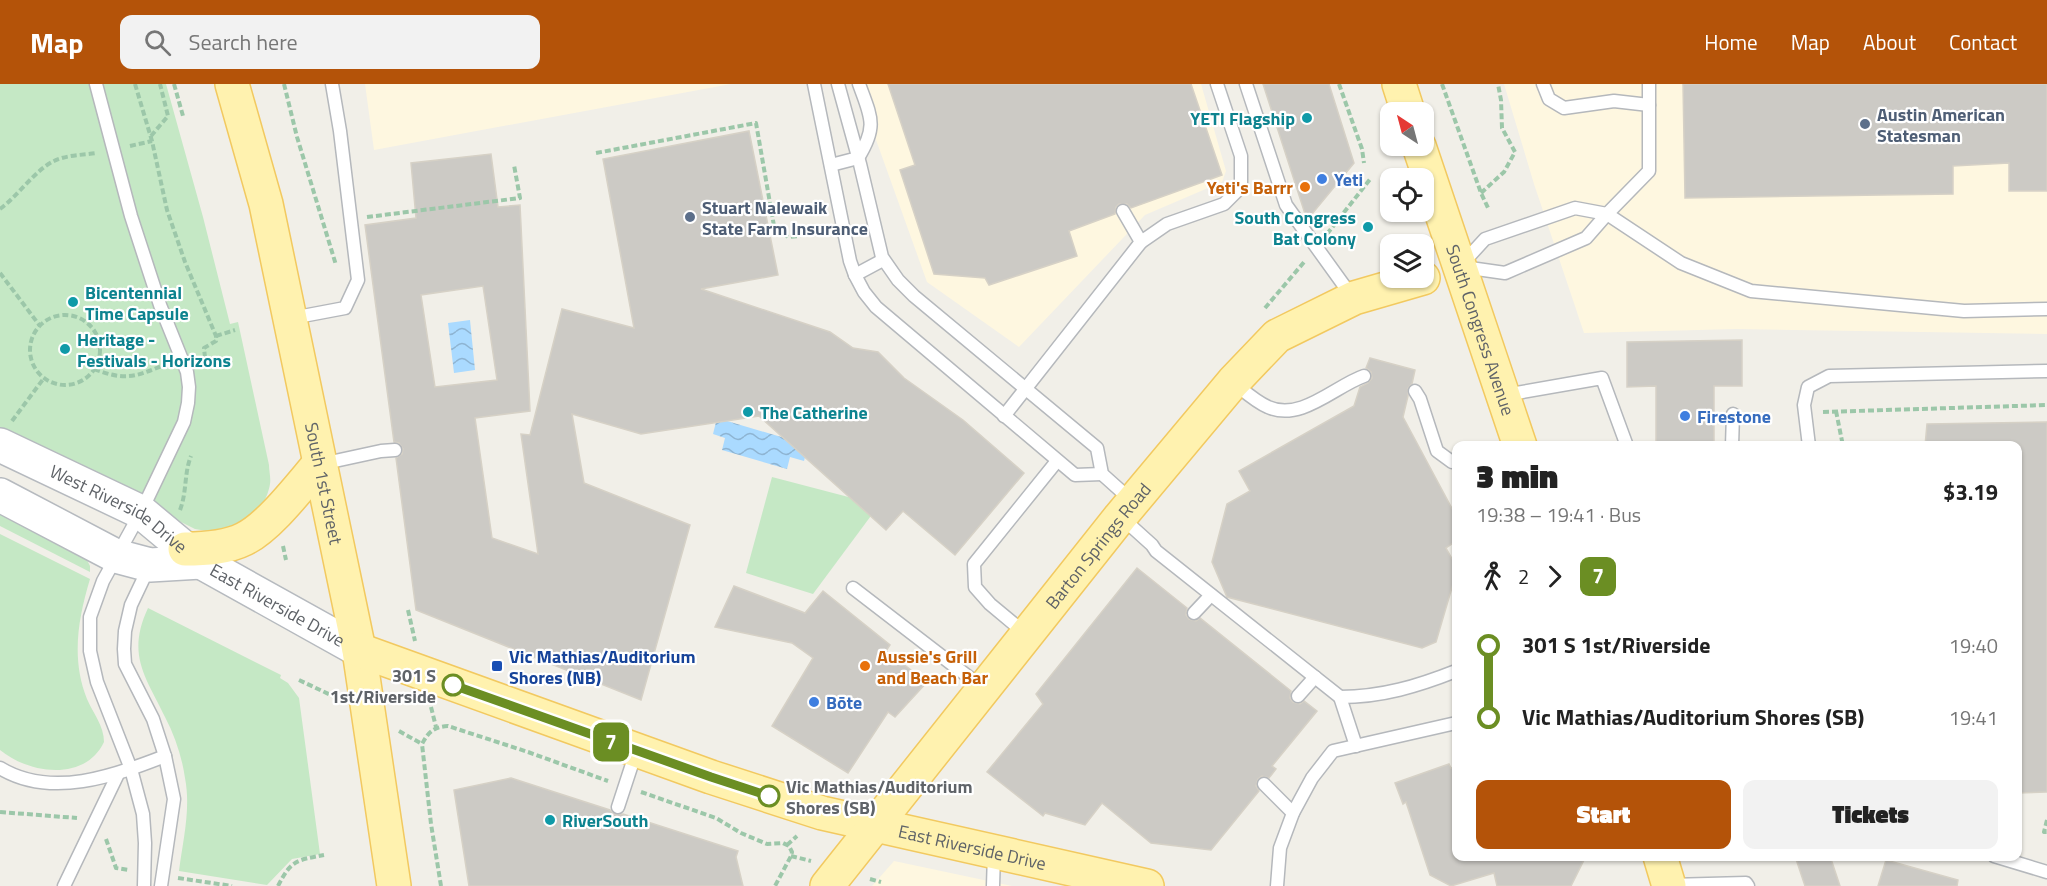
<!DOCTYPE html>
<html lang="en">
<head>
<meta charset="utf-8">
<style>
	:root { --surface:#fff; --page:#f2f2f2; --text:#222; --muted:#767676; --accent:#b45309 }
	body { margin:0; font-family:"Titillium Web",sans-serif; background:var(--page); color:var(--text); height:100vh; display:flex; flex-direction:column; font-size:22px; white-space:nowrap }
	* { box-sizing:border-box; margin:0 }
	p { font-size:20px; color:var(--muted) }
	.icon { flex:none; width:33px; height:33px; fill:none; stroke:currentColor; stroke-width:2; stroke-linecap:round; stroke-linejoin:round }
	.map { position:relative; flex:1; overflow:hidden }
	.drawer { position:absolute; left:1452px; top:357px; width:570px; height:420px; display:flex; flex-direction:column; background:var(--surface); border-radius:12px; box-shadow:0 2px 4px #0004 }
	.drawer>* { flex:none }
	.badge { padding:0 12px; border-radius:9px; font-size:21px; line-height:39px }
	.needle { width:39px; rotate:324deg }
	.tools { position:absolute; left:1380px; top:18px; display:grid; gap:12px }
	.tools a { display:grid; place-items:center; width:54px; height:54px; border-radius:12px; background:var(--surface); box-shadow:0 2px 4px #0004; font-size:30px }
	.map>.badge { position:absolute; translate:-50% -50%; box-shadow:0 0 0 3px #fff }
	.legs { display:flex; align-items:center; gap:9px; height:66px; padding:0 24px; font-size:20px }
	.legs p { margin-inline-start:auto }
	.head { display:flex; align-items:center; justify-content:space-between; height:102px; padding:0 24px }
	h1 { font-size:33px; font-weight:800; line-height:45px }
	.action { display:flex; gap:12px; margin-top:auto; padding:12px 24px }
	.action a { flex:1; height:69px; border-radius:12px; background:var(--accent); color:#fff; font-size:24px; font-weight:800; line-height:69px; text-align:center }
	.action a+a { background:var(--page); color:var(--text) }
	ul { padding:0 24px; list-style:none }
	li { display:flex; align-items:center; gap:21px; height:72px; font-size:22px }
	li i { display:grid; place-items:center; width:9px; height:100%; margin:0 8px; background:currentColor }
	li i::after { content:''; width:15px; height:15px; margin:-8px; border:4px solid; border-radius:50%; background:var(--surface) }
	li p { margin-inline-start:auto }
	li:first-child i { background:linear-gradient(#0000 50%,currentColor 0) }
	li:last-child i { background:linear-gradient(currentColor 50%,#0000 0) }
	header { display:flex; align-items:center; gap:36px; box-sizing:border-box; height:84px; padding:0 30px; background:var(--accent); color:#fff }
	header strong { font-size:28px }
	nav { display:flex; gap:33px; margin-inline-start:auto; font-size:21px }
	.search { width:420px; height:54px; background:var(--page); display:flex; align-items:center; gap:15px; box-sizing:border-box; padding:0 21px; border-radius:12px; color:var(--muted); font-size:22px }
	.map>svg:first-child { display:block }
	.commercial { fill:#fef7e0 }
	.green { fill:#c5e8c5 }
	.water { fill:url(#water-waves) }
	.building { fill:#cccac5; stroke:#d6d1c6; stroke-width:1.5; fill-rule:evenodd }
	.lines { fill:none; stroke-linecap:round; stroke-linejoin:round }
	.lane-casing { stroke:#b5b8bc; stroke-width:15 }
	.secondary-casing { stroke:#b6babf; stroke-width:36 }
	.primary-casing { stroke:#f2c960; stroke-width:36 }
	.path { stroke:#9cc7a9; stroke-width:4; stroke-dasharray:6 3; stroke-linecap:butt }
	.lane { stroke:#fff; stroke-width:12 }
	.secondary { stroke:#fff; stroke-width:33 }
	.primary { stroke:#fff2af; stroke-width:33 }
	.line-1-casing { stroke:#fff; stroke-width:14 }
	.line-1 { stroke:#6b8e23; stroke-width:9 }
	.culture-dot { fill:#0f9aa8; stroke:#fff; stroke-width:2 }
	.service-dot { fill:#5c6f8a; stroke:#fff; stroke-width:2 }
	.shop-dot { fill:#3f7fe0; stroke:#fff; stroke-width:2 }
	.food-dot { fill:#e8710a; stroke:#fff; stroke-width:2 }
	.transit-dot { fill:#1a4fb4; stroke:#fff; stroke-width:2 }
	.stop-1-dot { fill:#fff; stroke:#6b8e23; stroke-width:3 }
	.labels { text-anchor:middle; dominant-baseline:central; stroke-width:4.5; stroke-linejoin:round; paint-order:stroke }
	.service-label { font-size:18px; font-weight:bold; fill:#4e5e75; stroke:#fff; text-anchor:start }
	.culture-label { font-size:18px; font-weight:bold; fill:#0d838f; stroke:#fff; text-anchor:start }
	.shop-label { font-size:18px; font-weight:bold; fill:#366cbe; stroke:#fff; text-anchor:start }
	.food-label { font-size:18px; font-weight:bold; fill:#c56008; stroke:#fff; text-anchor:end }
	.street-label { font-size:18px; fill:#5f6368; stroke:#fff }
	.transit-label { font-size:18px; font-weight:bold; fill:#164399; stroke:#fff; text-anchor:start }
	.stop-label { font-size:18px; font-weight:bold; fill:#5f6368; stroke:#fff; text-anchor:end }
</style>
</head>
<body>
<header>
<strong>Map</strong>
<div class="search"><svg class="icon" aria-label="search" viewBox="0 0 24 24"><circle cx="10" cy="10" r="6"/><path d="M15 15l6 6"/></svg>Search here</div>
<nav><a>Home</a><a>Map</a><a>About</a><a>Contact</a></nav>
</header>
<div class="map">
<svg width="2047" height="802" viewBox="0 0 2047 802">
	<defs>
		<pattern id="water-waves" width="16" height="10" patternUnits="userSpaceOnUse" patternTransform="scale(1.5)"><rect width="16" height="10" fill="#aadaff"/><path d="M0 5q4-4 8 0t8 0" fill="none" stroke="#8eb4d2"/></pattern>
	</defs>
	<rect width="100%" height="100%" fill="#f1efe8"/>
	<g class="commercial">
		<polygon points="365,0 731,0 374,66"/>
		<polygon points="856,0 1201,0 1226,87 1222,98 1145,131 1019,263 927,198"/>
		<polygon points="1504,0 2047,0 2047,250 1736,245 1584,249 1534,100"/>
		<polygon points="894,777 1012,802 872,802"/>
	</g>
	<g class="green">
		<path d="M0 0H166L203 133 230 240 238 238 269 381C269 387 271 394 270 400 267 420 249 443 228 447 217 449 206 447 195 445L0 348Z"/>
		<polygon points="772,393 879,421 813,510 746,489"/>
		<polygon points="0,428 86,474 90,482 90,488 0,442"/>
		<path d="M0 450 90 495C78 535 71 575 87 615 93 629 104 642 104 658 85 698 29 690 0 666Z"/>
		<path d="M148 524 281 591 280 594 288 599 299 614 320 770 292 775 267 801 179 787C183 756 191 725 185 694 182 673 175 652 165 633 146 593 126 571 148 524Z"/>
	</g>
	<g class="water">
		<polygon points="470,236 475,286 454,289 448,239"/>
		<polygon points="717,334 808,361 804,377 790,373 787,385 722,366 725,354 713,350"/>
	</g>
	<g class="building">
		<polygon points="888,0 1191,0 1222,91 1131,124 1127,120 1119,120 1116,123 1115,130 1069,147 1077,172 989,201 985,194 934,190 900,86 915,81"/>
		<polygon points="1263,0 1329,0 1354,79 1307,136"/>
		<polygon points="1683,0 2047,0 2047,107 2009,107 2009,79 1953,82 1953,110 1685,114"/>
		<path d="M749 47 778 191 701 205 830 248 853 264 878 268 904 294 963 336 1024 389 955 471 903 427 886 446 759 332 641 350 572 330 584 399 690 441 641 616 416 526 396 374 402 370 403 365 399 359 394 358 365 141 416 134 411 79 491 70 498 123 520 121 530 327 475 334 492 454 538 470 521 350 530 351 562 225 634 244 603 75ZM483 202 497 296 435 303 421 211Z"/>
		<polygon points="1742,256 1742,302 1714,302 1714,362 1656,362 1656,302 1627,303 1627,258"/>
		<polygon points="1370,274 1415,286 1412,300 1408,304 1408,312 1403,333 1456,432 1456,457 1446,464 1456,482 1456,490 1436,558 1422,564 1227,513 1212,478 1227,420 1250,407 1239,387 1354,322 1360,303 1368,299 1372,294 1371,288 1366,284"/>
		<polygon points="2047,338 2047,708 2018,709 2018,362 1925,362 1927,340"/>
		<polygon points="1137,484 1187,524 1186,531 1189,535 1196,537 1200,534 1291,607 1290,614 1293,618 1300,620 1304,617 1317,627 1272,682 1276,685 1269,694 1262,692 1258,695 1256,702 1259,707 1211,766 1151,759 1102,719 1085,741 1045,729 1043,732 987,688 1043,620 1036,610"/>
		<polygon points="734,502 805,529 823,507 890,561 886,567 927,598 895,633 888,628 848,689 772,642 813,574 792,559 715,543"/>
		<polygon points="1449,680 1451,684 1456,682 1456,772 1586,772 1571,802 1497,802 1494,789 1451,802 1430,791 1406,718 1403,720 1395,699"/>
		<polygon points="511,694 610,726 616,731 623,730 738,767 736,773 743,802 469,802 454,706"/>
		<polygon points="1795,772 1830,772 1840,802 1805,802"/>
		<polygon points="1886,776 1958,796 1957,802 1878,802"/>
	</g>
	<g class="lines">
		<defs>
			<g id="lane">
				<polyline points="96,0 131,132 160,221 187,288 189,303 188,319 184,338 141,428 103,497 90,533 90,567 97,598 131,685 143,730 145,759 144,802"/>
				<polyline points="814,0 850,177 855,191 864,208 876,223 1075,391 1102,390"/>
				<polyline points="838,0 860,80 882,173 898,196 914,212 1097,364 1102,390 1131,416"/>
				<polyline points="1246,0 1286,121 1353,214"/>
				<polyline points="1543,0 1549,15 1564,24 1614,17 1649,21"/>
				<path d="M831 81 858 74C878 42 871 33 859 0"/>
				<polyline points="1123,127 1141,158"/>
				<polyline points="1462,180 1485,155 1575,124 1607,130 1681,179 1751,207 1964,227 2047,225"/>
				<polyline points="1463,183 1505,189 1586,154 1607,130 1649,87 1649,0"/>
				<polyline points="855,191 883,176"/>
				<polyline points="292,234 345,224 358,196 340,47 332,0"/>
				<path d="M1234 299C1244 307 1256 318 1268 323 1301 338 1335 302 1364 292"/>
				<polyline points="1415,307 1420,315 1437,367 1452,378 1456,377"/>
				<polyline points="1505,311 1602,294 1627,362"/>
				<polyline points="1004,332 1141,158 1167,140 1224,120 1241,103 1241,72 1217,0"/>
				<polyline points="1732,362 1733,330"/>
				<polyline points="1809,362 1804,321 1808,303 1829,292 2047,287"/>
				<polyline points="321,380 381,367 395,366"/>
				<path d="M1121 433 1152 461 1156 467 1340 613C1382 613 1418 602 1456 587"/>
				<polyline points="149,483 131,521 125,547 124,565 125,580 153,635 165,672 174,715 161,802"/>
				<polyline points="853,504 983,604"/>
				<polyline points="1194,529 1211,511"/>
				<polyline points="1026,550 990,520 975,503 974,480 1057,377"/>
				<polyline points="1298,612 1315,593"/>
				<polyline points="1340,613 1356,662"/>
				<path d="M0 684C51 715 114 692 165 672"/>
				<polyline points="1264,700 1293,729"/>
				<polyline points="618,723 636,668"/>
				<polyline points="1994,772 2047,788"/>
				<polyline points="1670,801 1746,799 1748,802"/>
				<polyline points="64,802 118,690"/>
				<polyline points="993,802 994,770"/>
				<polyline points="1277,802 1280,764 1293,729 1312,694 1333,667 1456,639"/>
			</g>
			<g id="secondary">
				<path id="s1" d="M0 361 141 428 201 478 359 566"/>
				<polyline points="0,411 116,472 150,481 201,478"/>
			</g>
			<g id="primary">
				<path id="s2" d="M232 0 266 120 359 566 394 802"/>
				<polyline points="1399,0 1408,28"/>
				<path id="s3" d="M1419 62 1520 362"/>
				<path d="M185 465C205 465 226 464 244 455 269 443 300 402 319 380"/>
				<path id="s4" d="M359 566 711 693 822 729 1147 802"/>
				<polyline points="1660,772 1669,802"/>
				<path id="s5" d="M827 802 1120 433 1233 298 1277 252 1354 214 1423 194"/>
			</g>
		</defs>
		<use href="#lane" class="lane-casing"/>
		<use href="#secondary" class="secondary-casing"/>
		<use href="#primary" class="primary-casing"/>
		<g class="path">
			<polyline points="135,0 152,57 167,126 185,178 216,252 216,257 204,264 206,283"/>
			<polyline points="174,0 183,32"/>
			<polyline points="284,0 297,53 336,181"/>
			<polyline points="1339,0 1362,65 1364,79"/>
			<polyline points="1442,0 1481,109 1489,126"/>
			<polyline points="151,52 168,32 160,0"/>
			<polyline points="130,62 152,57"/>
			<polyline points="596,69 756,39 774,142 788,153 800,152"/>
			<polyline points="1481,109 1504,88 1515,68 1502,44 1501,16 1498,0"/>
			<path d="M0 125C18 112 35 86 54 77 66 71 83 71 96 69"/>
			<polyline points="367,133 520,114 514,81"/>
			<polyline points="1327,150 1371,94"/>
			<polyline points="0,189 40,242"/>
			<polyline points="1265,224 1305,177"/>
			<circle cx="65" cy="266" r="35"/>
			<polyline points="216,252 235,246"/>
			<path d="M94 285C125 297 135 293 164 281"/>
			<polyline points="1836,327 1843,362"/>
			<polyline points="1823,328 2047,321"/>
			<polyline points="12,337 44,294"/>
			<path d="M180 426C187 408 184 389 191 372"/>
			<polyline points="283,462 286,476"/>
			<polyline points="408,526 415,557"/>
			<polyline points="299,596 337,614"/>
			<polyline points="431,623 436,643"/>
			<polyline points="399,647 422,660"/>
			<polyline points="847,706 857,698"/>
			<polyline points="641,708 716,734 741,749 767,760 783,759 789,762 792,768 791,772 775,802"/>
			<polyline points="0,728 77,734"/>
			<polyline points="2047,736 2044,748 2047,748"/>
			<polyline points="106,755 116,784 129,786"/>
			<polyline points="787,761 797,752"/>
			<polyline points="791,772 811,777"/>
			<polyline points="178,794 232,802"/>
			<polyline points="870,795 881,798"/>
			<path d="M278 802C291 776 297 776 324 771"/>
			<path d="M441 802 431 740 422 660C429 647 434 643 448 642L528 668 608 697"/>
		</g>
		<use href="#lane" class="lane"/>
		<use href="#secondary" class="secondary"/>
		<use href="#primary" class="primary"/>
	</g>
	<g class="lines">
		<defs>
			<polyline id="line-1" points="453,601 711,693 769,712"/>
		</defs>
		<use href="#line-1" class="line-1-casing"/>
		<use href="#line-1" class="line-1"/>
	</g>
	<g class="culture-dot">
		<circle cx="1307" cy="34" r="6"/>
		<circle cx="1368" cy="143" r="6"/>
		<circle cx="73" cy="218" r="6"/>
		<circle cx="65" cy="265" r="6"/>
		<circle cx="748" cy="328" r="6"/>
		<circle cx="550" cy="736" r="6"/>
	</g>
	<g class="service-dot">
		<circle cx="1865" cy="40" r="6"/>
		<circle cx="690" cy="133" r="6"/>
	</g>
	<g class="shop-dot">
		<circle cx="1322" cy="95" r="6"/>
		<circle cx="1685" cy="332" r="6"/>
		<circle cx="814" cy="618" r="6"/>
	</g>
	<g class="food-dot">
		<circle cx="1305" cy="103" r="6"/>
		<circle cx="865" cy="582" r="6"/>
	</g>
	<rect class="transit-dot" x="491" y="576" width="12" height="12" rx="3"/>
	<g class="stop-1-dot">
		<circle cx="453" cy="601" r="10"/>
		<circle cx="769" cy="712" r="10"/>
	</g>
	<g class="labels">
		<g class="service-label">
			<text x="1877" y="30">Austin American<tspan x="1877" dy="21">Statesman</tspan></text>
			<text x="702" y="123">Stuart Nalewaik<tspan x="702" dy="21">State Farm Insurance</tspan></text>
		</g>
		<g class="culture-label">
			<text x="1295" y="34" text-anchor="end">YETI Flagship</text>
			<text x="1356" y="133" text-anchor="end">South Congress<tspan x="1356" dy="21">Bat Colony</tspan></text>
			<text x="85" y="208">Bicentennial<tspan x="85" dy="21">Time Capsule</tspan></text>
			<text x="77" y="255">Heritage -<tspan x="77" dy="21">Festivals - Horizons</tspan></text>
			<text x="760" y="328">The Catherine</text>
			<text x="562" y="736">RiverSouth</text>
		</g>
		<g class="shop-label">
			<text x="1334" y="95">Yeti</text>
			<text x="1697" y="332">Firestone</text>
			<text x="826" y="618">Bōte</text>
		</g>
		<g class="food-label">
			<text x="1293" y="103">Yeti's Barrr</text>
			<text x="877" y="572" text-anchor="start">Aussie's Grill<tspan x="877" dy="21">and Beach Bar</tspan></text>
		</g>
		<g class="street-label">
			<text stroke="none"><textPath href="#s3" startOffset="194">South Congress Avenue</textPath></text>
			<text stroke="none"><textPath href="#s2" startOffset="410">South 1st Street</textPath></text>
			<text stroke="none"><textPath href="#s1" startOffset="135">West Riverside Drive</textPath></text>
			<text stroke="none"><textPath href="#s5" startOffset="435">Barton Springs Road</textPath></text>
			<text stroke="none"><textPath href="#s1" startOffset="322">East Riverside Drive</textPath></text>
			<text stroke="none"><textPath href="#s4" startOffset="645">East Riverside Drive</textPath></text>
		</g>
		<g class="transit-label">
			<text x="509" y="572">Vic Mathias/Auditorium<tspan x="509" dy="21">Shores (NB)</tspan></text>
		</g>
		<g class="stop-label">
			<text x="436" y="591">301 S<tspan x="436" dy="21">1st/Riverside</tspan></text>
			<text x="786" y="702" text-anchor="start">Vic Mathias/Auditorium<tspan x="786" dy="21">Shores (SB)</tspan></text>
		</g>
	</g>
</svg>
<div class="tools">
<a><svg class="needle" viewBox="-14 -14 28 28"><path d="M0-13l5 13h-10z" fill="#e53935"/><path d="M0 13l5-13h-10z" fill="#767676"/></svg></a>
<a><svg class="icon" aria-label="locate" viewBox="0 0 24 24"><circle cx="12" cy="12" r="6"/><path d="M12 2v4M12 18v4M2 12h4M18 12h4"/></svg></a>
<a><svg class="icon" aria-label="layers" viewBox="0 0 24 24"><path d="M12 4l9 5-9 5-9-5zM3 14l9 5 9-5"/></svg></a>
</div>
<b class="badge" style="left:611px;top:658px;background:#6b8e23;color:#fff">7</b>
<section class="drawer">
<div class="head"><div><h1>3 min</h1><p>19:38 – 19:41 · Bus</p></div><b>$3.19</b></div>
<div class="legs"><svg class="icon" aria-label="walk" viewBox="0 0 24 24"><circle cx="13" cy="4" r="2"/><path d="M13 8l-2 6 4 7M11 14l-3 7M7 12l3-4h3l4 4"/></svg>2<svg class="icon" aria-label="forward" viewBox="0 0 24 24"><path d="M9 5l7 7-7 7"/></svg><b class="badge" style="background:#6b8e23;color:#fff">7</b></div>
<ul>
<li><i style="color:#6b8e23"></i><b>301 S 1st/Riverside</b><p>19:40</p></li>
<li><i style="color:#6b8e23"></i><b>Vic Mathias/Auditorium Shores (SB)</b><p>19:41</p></li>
</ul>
<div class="action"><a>Start</a><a>Tickets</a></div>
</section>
</div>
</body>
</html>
